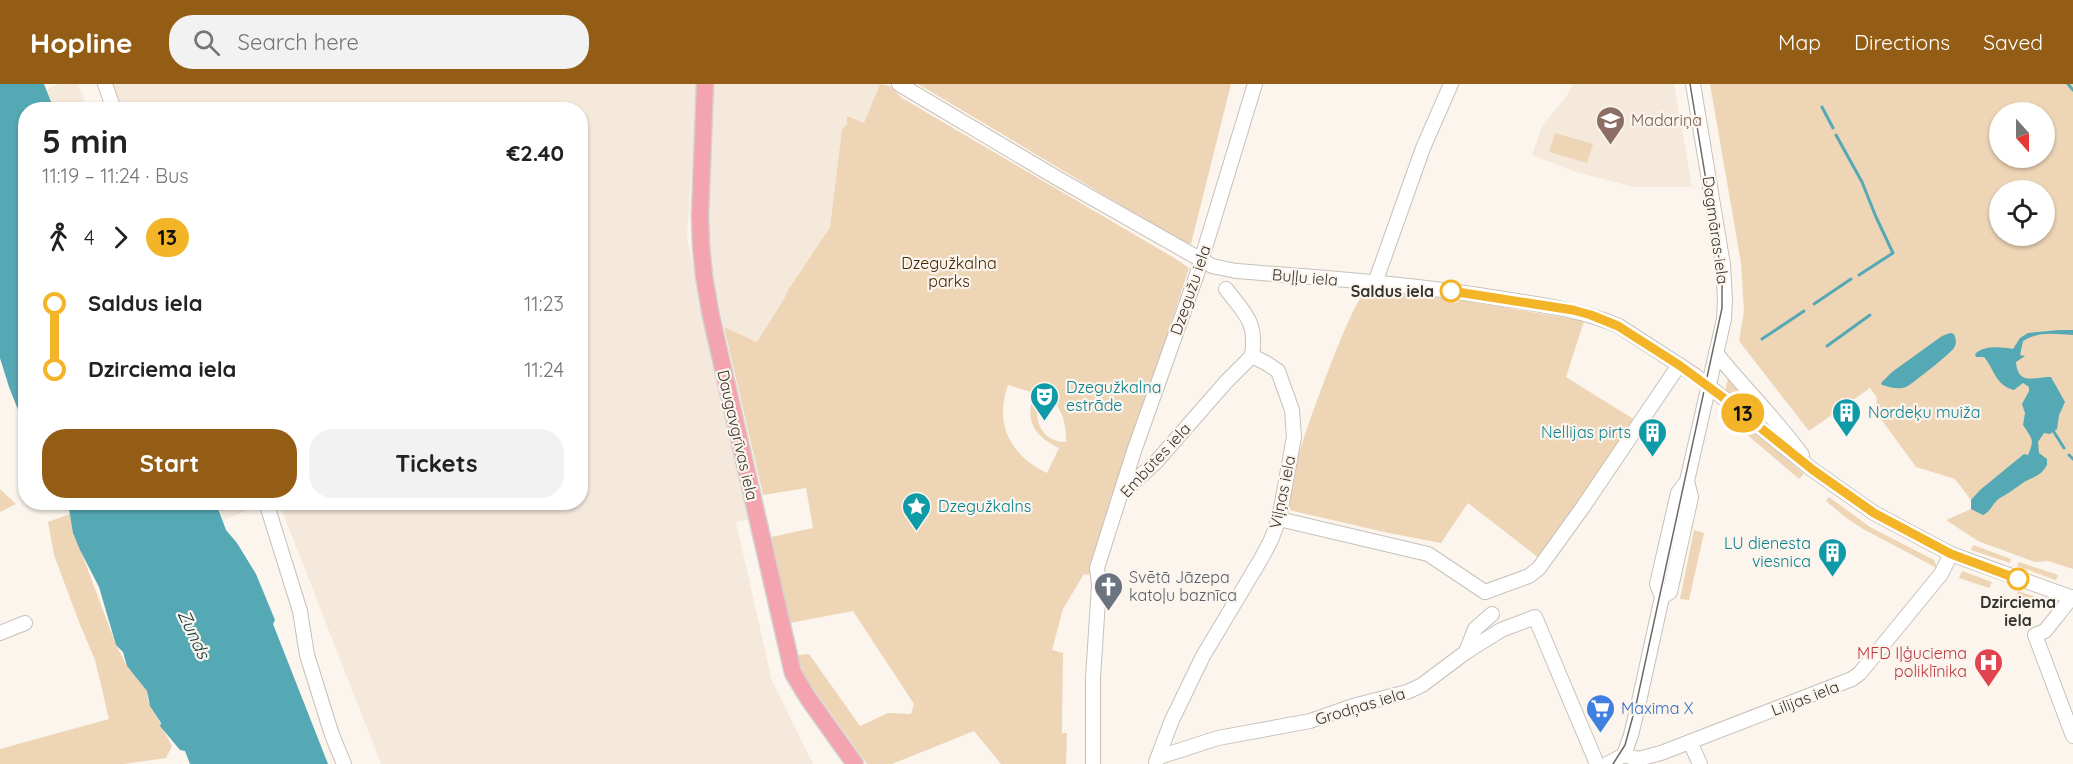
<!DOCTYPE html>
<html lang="en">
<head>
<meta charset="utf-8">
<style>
	:root { --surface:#fff; --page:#f2f2f2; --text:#222; --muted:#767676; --accent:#945d15 }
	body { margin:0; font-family:Quicksand,sans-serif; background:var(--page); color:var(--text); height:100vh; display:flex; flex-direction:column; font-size:22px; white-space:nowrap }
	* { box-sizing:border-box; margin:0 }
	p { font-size:20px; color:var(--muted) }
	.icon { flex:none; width:33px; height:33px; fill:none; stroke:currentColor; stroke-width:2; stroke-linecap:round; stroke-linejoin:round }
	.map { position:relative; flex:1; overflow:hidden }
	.drawer { position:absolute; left:18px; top:18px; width:570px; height:408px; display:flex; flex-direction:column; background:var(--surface); border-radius:24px; box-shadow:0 2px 4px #0004 }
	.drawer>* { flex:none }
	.badge { padding:0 12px; border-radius:20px; font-size:21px; line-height:39px }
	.needle { width:39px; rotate:159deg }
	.fabs { position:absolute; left:1989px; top:18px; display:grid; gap:12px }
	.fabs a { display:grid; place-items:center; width:66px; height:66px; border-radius:50%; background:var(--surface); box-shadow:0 2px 4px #0004; font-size:30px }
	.map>.badge { position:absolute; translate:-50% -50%; box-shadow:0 0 0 3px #fff }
	.legs { display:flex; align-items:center; gap:9px; height:66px; padding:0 24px; font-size:20px }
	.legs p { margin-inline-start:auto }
	.summary { display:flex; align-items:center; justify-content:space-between; height:102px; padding:0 24px }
	h1 { font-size:33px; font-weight:700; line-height:45px }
	.primary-button { display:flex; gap:12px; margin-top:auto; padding:12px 24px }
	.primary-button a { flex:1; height:69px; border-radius:24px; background:var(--accent); color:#fff; font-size:24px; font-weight:700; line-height:69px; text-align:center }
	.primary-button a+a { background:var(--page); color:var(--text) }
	ul { padding:0 24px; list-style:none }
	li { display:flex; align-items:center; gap:21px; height:66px; font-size:22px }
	li i { display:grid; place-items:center; width:9px; height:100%; margin:0 8px; background:currentColor }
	li i::after { content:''; width:15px; height:15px; margin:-8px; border:4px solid; border-radius:50%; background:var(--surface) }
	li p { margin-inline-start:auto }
	li:first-child i { background:linear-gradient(#0000 50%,currentColor 0) }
	li:last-child i { background:linear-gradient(currentColor 50%,#0000 0) }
	header { display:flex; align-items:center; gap:36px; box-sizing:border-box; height:84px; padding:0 30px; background:var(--accent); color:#fff }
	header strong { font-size:28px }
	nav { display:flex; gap:33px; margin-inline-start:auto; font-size:21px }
	.search { width:420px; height:54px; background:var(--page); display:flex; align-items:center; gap:15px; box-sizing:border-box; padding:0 21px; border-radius:24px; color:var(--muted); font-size:22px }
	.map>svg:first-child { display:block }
	.built { fill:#f5e9dc }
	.green { fill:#eed5b6; fill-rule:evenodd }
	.water { fill:#55a9b4 }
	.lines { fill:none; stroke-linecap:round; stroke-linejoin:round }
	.stream { stroke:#55a9b4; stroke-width:3 }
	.minor-casing { stroke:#c7c1ba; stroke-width:16 }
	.major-casing { stroke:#d3d2d1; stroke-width:19 }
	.minor { stroke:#fff; stroke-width:14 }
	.major { stroke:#f4a4af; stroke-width:16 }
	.tram { stroke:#6d6a66; stroke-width:1.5 }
	.line-1-casing { stroke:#fff; stroke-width:14 }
	.line-1 { stroke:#f4b427; stroke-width:9 }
	.stop-1-dot { fill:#fff; stroke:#f4b427; stroke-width:3 }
	.labels { text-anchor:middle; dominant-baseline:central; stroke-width:4.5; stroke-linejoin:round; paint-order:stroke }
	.education-label { font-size:16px; fill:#785e54; stroke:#fbf5ee; text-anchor:start }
	.street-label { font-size:16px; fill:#353330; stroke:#fbf5ee }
	.park-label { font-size:16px; fill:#442900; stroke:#fbf5ee }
	.stop-label { font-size:16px; font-weight:bold; fill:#353330; stroke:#fbf5ee; text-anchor:end }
	.culture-label { font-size:16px; fill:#0d838f; stroke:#fbf5ee; text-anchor:start }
	.worship-label { font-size:16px; fill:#5b616d; stroke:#fbf5ee; text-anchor:start }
	.health-label { font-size:16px; fill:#be3a42; stroke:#fbf5ee; text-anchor:end }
	.shop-label { font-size:16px; fill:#366cbe; stroke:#fbf5ee; text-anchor:start }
	.water-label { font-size:18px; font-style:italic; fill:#0c353a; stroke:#fbf5ee }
</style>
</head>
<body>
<header>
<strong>Hopline</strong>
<div class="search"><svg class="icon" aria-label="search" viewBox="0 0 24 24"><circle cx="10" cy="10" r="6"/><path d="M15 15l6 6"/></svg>Search here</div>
<nav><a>Map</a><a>Directions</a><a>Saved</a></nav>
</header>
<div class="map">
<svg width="2073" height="680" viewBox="0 0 2073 680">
	<rect width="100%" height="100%" fill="#fbf5ee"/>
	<g class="built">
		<polygon points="59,0 78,0 88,25 54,25 47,5"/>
		<polygon points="112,0 696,0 696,30 687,152 718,303 750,435 736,438 772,597 813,680 381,680 279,419 580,418 580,26 122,25"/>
		<polygon points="711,0 880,0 864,40 847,32 847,40 842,45 830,143 788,206 784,215 757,259 724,243 710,177 707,133"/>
		<polygon points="1573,0 1674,0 1692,103 1634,103 1576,88 1532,71 1543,40 1566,13"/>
		<polygon points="216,419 243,419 246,427 224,436"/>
	</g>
	<g class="green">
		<path d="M880 0 890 2 902 14 1176 175 1189 184 1089 491 1084 490 1063 525 1052 566 1063 569 1062 641V649H1067L1066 680H1001L974 647 892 680H867L803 590 798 571 809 570 860 642 888 629 911 630 914 620 853 527 790 539 771 453 813 444 806 404 763 411 724 243 757 258 784 215 788 206 830 143 842 45 847 40V32L864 39ZM1008 301 1034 309C1025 337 1033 351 1059 364L1047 389C1010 371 994 340 1008 301ZM1044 308C1060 319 1067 338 1066 358 1038 358 1030 328 1044 308Z"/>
		<polygon points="918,0 1231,0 1191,160 1183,158"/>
		<path d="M1710 0H2073V485L2048 477 2035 478 1978 457 1946 436 1971 425V416L1955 395 1916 383 1875 327 1877 314 1870 304 1809 347 1739 257 1744 227 1741 179ZM2000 28H2044V74H2000ZM2000 106H2044V152H2000Z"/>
		<polygon points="1555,49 1593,60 1587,79 1549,68"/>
		<path d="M1365 206 1444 214 1446 217 1455 219 1461 216 1584 237 1566 293 1635 336 1540 475 1468 419 1441 459 1384 448 1289 426C1280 406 1337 261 1350 234 1354 224 1360 215 1365 206Z"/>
		<polygon points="1728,294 1748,318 1749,321 1747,324 1725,308"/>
		<polygon points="1723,323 1727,324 1804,390 1799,395 1725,332 1722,329"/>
		<polygon points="0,405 16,420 0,428"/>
		<polygon points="1829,413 1870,443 1934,476 1937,484 1863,445 1845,433 1826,417"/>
		<polygon points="70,430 79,462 116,561 127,582 147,607 148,617 172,662 166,674 124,680 0,680 0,665 109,635 95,576 79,538 54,471 48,438"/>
		<polygon points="1694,446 1704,449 1689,516 1680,515"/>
		<polygon points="1973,461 2011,475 2010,479 1971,466"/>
		<polygon points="2019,478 2058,491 2056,496 2017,482"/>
		<polygon points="1962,487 1992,498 1989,504 1959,494"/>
		<polygon points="2018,507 2051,518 2055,523 2055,527 2016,514"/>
	</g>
	<g class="water">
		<polygon points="0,0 44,0 54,25 26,26 25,343 9,303 0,274"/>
		<path d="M2059 246H2073V251C2055 250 2039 247 2023 257L2020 271 2025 272 2016 278C2018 303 2036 292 2051 293L2065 318 2059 331 2057 345 2050 350 2044 349 2038 358 2039 369 2047 375V381C2039 395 2031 392 2020 401 2013 406 2007 410 2000 414 1992 419 1992 427 1983 431L1971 425V416L1980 406 2024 370 2028 371C2035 355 2032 355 2023 341L2025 329 2022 320 2029 307V303L2023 299 2014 306C1995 301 1995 286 1984 273H1976L1975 270C1984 261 2001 263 2013 265L2020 254 2028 249Z"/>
		<path d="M1950 249 1954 250C1956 255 1957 259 1954 264 1952 268 1911 301 1906 303 1898 306 1890 303 1882 301L1881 299 1892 288 1942 252Z"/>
		<polygon points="63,419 216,419 226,446 237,459 256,490 275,536 273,540 328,680 190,680 185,667 180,666 160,642 161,639 150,622 147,607 127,582 123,568 116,561 99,503 80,466 73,449 69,425"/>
	</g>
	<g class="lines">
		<g class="stream">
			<polyline points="2068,0 2073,6"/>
			<polyline points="1822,23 1833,44"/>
			<polyline points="1836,51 1862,98 1876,133 1893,169 1859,191"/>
			<polyline points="1814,220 1851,195"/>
			<polyline points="1762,255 1804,227"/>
			<polyline points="1827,262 1870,231"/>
			<polyline points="2054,348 2064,364"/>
			<polyline points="2069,371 2073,375"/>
		</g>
		<defs>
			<g id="minor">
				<polyline points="105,0 114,26"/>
				<path d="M899 0 1057 94 1212 182 1236 187C1326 194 1415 200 1504 215 1543 221 1582 226 1619 242L1696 292 1813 386 1874 429 1951 470 2073 514"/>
				<polyline points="1375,199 1423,64 1451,0"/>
				<path d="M1226 205C1246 231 1257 238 1252 272"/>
				<path d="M1716 269C1744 304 1776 335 1802 371"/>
				<polyline points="1122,409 1156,378 1226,298 1252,272"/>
				<polyline points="266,418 300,527 307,571 332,651 344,680"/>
				<polyline points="1279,435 1428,470 1485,508"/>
				<polyline points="1485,508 1529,492 1539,484 1583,423 1679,281"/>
				<polyline points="1662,513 1670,508 1691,413 1687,397 1724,235 1725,216 1723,181 1693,0"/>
				<polyline points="2072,513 2045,547 2035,551 2073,652"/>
				<polyline points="0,549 25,539"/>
				<polyline points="1466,568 1475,545 1492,530"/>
				<polyline points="1690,658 1700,680"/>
				<polyline points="1624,671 1631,651 1638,622 1662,513 1657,500 1678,409 1687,397"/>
				<polyline points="1159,673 1218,654 1310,637 1353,622 1407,608 1422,601 1466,568 1501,546 1535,533 1597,680"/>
				<polyline points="1156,678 1172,636 1203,572 1261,475 1271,456 1279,435 1294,353 1292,326 1278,287 1266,279 1252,272"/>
				<polyline points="1093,680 1093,594 1099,501 1097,484 1134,367 1197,190 1255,0"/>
				<polyline points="1607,680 1624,671 1638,675 1661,669 1852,595 1860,589 1941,490 1951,470"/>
			</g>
			<polyline id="major" points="705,0 700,132 701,161 704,192 711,232 793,589 808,614 855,680"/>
		</defs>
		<use href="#minor" class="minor-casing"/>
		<use href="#major" class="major-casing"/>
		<use href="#minor" class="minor"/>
		<use href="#major" class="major"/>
		<polyline class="tram" points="1613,680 1625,661 1636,621 1722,224 1722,193 1690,0"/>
	</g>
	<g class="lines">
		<defs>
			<polyline id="line-1" points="1451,207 1573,226 1591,231 1618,242 1679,281 1721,312 1813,386 1874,429 1951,470 2018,495"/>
		</defs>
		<use href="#line-1" class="line-1-casing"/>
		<use href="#line-1" class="line-1"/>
	</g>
	<defs>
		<symbol id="school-pin" viewBox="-11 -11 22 30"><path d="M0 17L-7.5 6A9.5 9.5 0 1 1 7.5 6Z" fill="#8d6e63" stroke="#fbf5ee"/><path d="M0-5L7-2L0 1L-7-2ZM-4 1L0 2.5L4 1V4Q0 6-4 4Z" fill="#fff"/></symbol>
		<symbol id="theatre-pin" viewBox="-11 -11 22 30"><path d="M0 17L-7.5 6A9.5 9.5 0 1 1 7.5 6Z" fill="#0f9aa8" stroke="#fbf5ee"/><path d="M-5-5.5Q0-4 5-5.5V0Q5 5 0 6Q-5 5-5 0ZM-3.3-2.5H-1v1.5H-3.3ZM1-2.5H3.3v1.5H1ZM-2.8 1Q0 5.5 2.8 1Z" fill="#fff"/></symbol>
		<symbol id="building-pin" viewBox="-11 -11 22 30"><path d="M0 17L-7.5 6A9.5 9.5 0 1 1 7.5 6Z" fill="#0f9aa8" stroke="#fbf5ee"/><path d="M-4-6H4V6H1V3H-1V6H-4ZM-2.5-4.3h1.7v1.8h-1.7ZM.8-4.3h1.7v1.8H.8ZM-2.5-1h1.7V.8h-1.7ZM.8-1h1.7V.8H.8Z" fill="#fff"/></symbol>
		<symbol id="sight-pin" viewBox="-11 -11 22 30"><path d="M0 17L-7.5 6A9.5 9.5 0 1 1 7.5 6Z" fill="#0f9aa8" stroke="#fbf5ee"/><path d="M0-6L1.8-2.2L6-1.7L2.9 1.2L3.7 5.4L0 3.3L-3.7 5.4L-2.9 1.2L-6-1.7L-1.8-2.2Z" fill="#fff"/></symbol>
		<symbol id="church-pin" viewBox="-11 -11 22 30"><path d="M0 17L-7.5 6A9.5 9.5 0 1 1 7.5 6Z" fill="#6b7280" stroke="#fbf5ee"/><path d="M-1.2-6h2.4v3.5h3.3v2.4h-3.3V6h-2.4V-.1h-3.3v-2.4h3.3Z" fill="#fff"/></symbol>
		<symbol id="hospital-pin" viewBox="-11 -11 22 30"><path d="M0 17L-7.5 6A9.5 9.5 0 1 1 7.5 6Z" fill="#e0444e" stroke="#fbf5ee"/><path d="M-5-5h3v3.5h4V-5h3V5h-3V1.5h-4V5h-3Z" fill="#fff"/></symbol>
		<symbol id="supermarket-pin" viewBox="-11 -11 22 30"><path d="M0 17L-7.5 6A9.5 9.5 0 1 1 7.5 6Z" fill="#3f7fe0" stroke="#fbf5ee"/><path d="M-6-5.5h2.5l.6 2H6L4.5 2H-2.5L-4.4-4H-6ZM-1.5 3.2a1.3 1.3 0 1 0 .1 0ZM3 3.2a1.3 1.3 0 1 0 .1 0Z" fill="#fff"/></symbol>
	</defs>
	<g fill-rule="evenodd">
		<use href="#school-pin" x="1594" y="20" width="33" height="45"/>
		<use href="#theatre-pin" x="1028" y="296" width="33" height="45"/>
		<use href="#building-pin" x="1830" y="312" width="33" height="45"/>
		<use href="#building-pin" x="1636" y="332" width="33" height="45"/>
		<use href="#sight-pin" x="900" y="406" width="33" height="45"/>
		<use href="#building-pin" x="1816" y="452" width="33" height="45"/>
		<use href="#church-pin" x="1092" y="486" width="33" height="45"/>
		<use href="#hospital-pin" x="1972" y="562" width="33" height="45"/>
		<use href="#supermarket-pin" x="1584" y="608" width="33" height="45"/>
	</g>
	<g class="stop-1-dot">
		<circle cx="1451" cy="207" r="10"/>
		<circle cx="2018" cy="495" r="10"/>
	</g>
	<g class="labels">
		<g class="education-label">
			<text x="1631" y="36">Madariņa</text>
		</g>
		<g class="street-label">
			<text transform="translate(1716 146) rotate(82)">Dagmāras iela</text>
			<text transform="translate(1305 193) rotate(5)">Buļļu iela</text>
			<text transform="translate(1190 206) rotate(-71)">Dzegužu iela</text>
			<text transform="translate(738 351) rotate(77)">Daugavgrīvas iela</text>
			<text transform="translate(1155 376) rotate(-47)">Embūtes iela</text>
			<text transform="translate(1282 408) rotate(-78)">Viļņas iela</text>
			<text transform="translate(1805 614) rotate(-21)">Lilijas iela</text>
			<text transform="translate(1360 622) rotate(-17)">Grodņas iela</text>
		</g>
		<g class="park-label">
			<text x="949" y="179">Dzegužkalna<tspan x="949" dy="18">parks</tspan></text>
		</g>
		<g class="stop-label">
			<text x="1434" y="207">Saldus iela</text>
			<text x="2018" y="518" text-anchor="middle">Dzirciema<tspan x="2018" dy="18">iela</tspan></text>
		</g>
		<g class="culture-label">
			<text x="1066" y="303">Dzegužkalna<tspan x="1066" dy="18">estrāde</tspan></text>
			<text x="1868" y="328">Nordeķu muiža</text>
			<text x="1631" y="348" text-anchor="end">Nellijas pirts</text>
			<text x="938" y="422">Dzegužkalns</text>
			<text x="1811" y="459" text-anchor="end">LU dienesta<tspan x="1811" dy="18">viesnica</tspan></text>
		</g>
		<g class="worship-label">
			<text x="1129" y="493">Svētā Jāzepa<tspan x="1129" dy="18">katoļu baznīca</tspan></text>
		</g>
		<g class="health-label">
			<text x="1967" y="569">MFD Iļģuciema<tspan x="1967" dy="18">poliklīnika</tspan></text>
		</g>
		<g class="shop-label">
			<text x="1621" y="624">Maxima X</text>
		</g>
		<g class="water-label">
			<text transform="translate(194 550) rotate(65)">Zunds</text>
		</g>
	</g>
</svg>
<div class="fabs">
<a><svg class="needle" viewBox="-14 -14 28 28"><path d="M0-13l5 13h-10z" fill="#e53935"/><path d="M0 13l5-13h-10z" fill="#767676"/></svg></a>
<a><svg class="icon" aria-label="locate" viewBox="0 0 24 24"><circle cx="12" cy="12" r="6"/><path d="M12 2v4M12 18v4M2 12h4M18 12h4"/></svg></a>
</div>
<b class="badge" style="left:1743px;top:329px;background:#f4b427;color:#111">13</b>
<section class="drawer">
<div class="summary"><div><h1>5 min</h1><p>11:19 – 11:24 · Bus</p></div><b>€2.40</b></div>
<div class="legs"><svg class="icon" aria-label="walk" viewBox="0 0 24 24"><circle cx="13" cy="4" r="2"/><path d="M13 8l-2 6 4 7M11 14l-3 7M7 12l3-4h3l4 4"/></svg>4<svg class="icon" aria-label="forward" viewBox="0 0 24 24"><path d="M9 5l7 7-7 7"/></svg><b class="badge" style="background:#f4b427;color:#111">13</b></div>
<ul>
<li><i style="color:#f4b427"></i><b>Saldus iela</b><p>11:23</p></li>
<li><i style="color:#f4b427"></i><b>Dzirciema iela</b><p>11:24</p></li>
</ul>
<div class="primary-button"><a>Start</a><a>Tickets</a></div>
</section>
</div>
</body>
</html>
